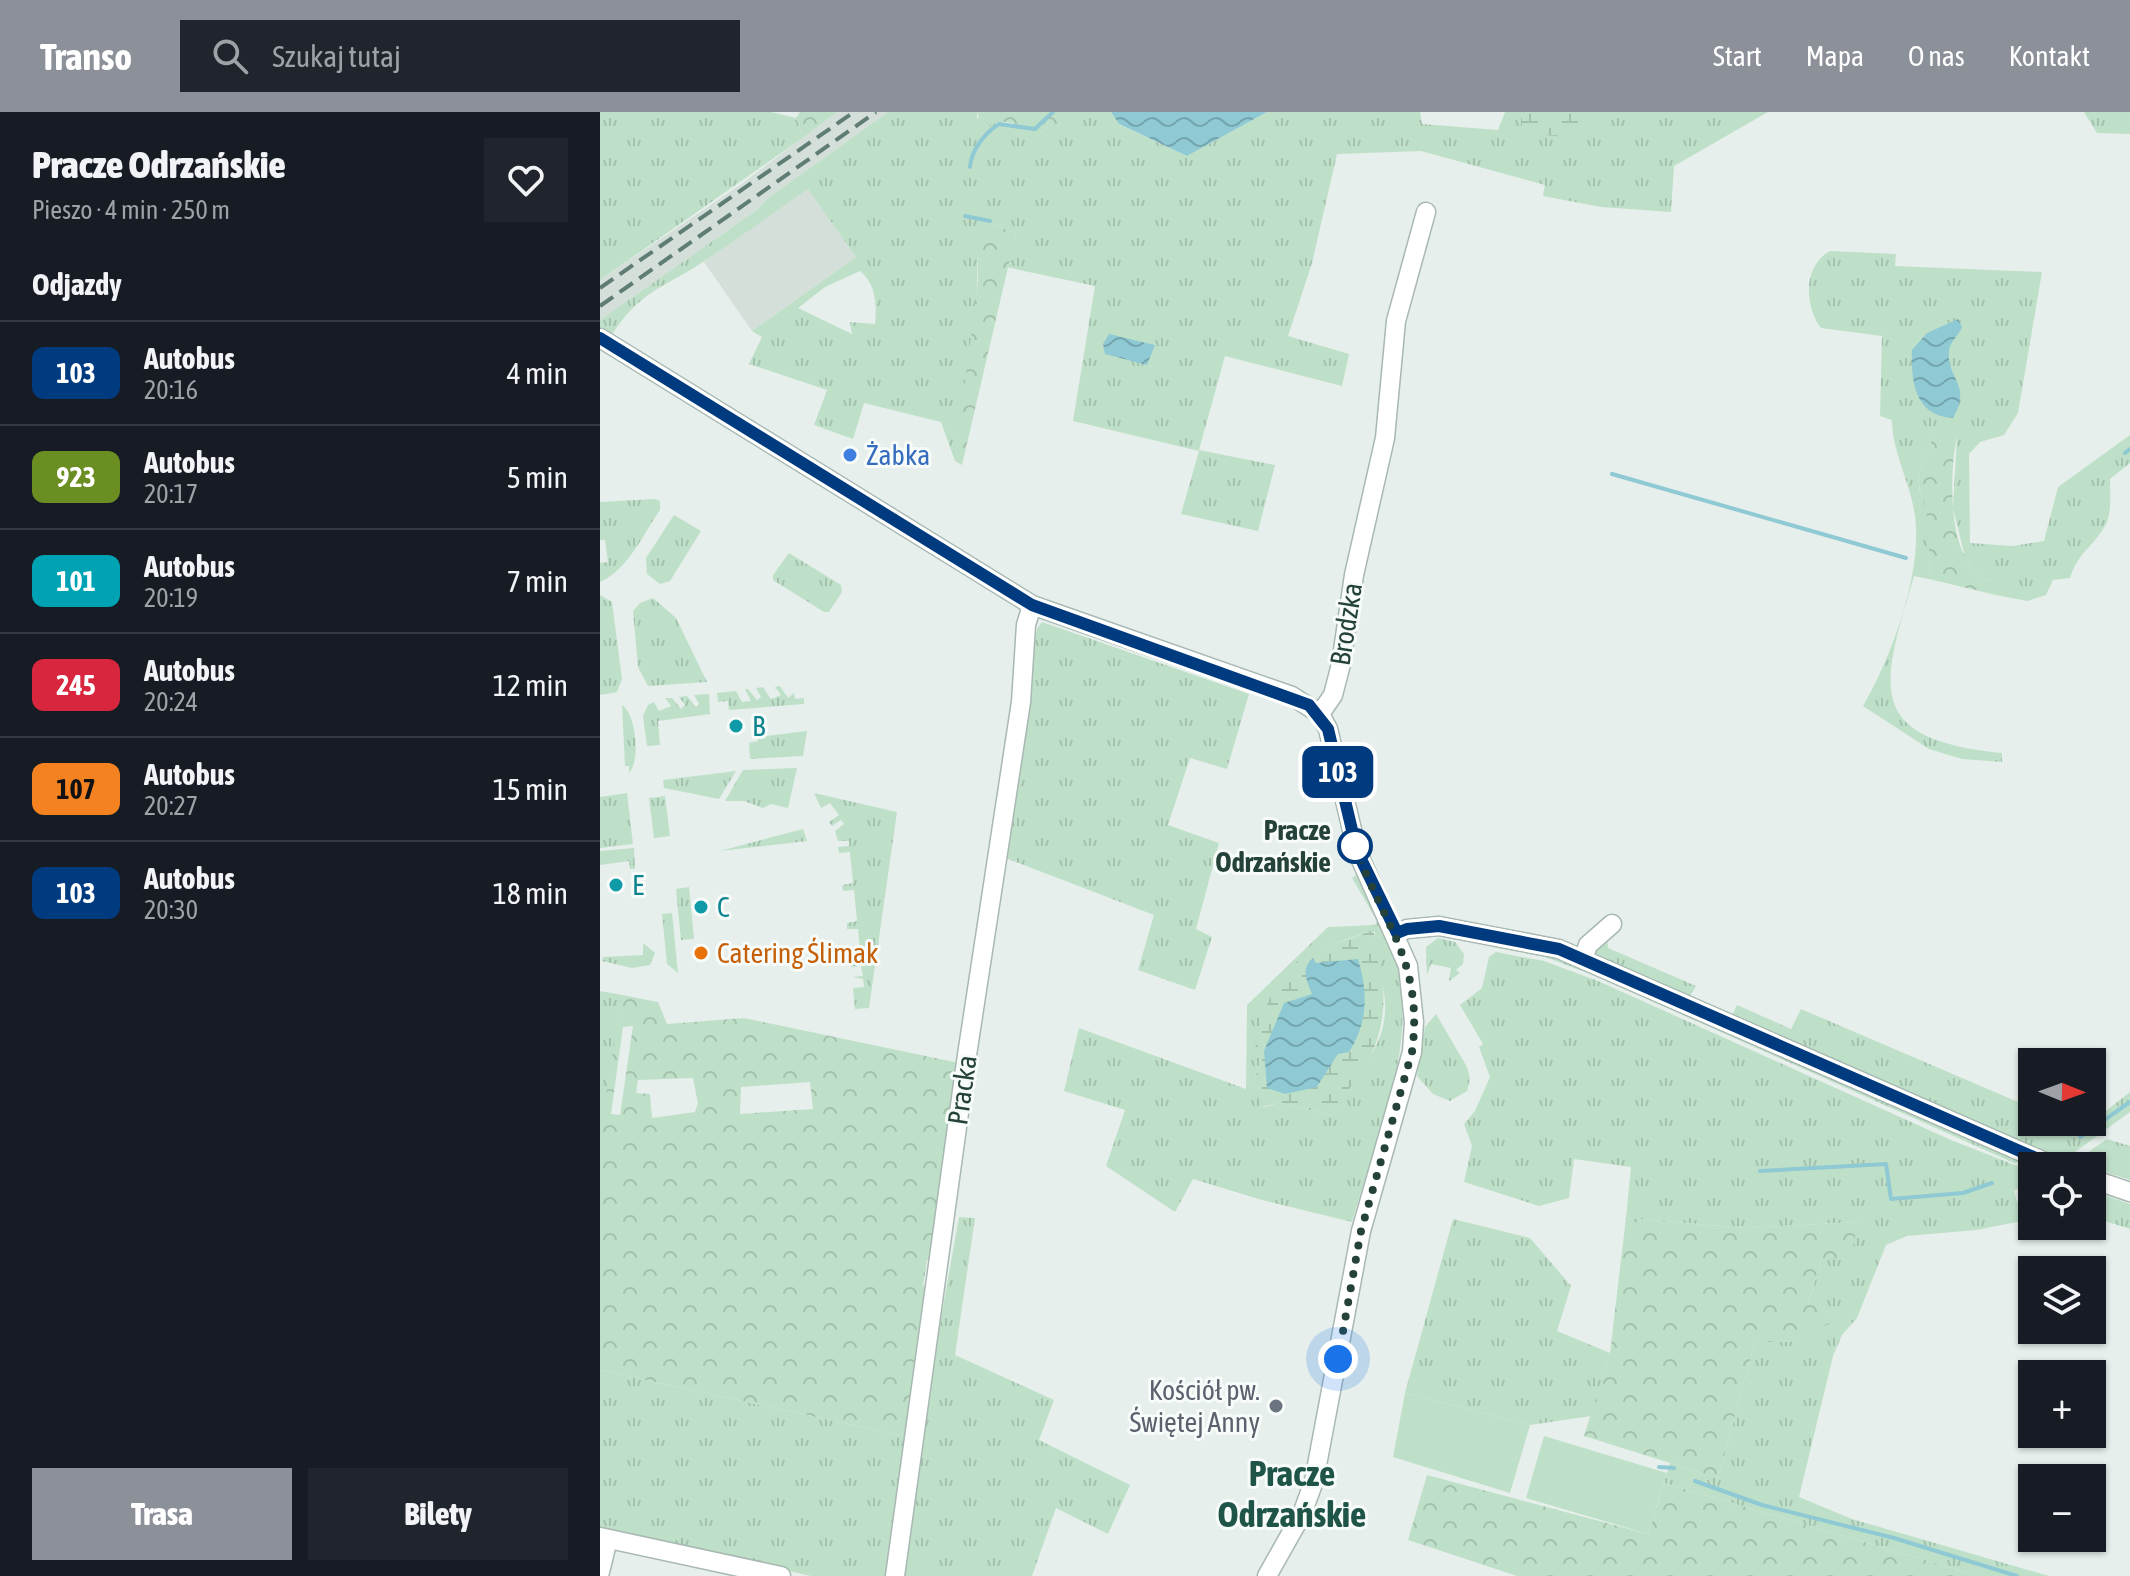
<!DOCTYPE html>
<html lang="pl">
<head>
<meta charset="utf-8">
<style>
	:root { --surface:#171b24; --page:#20242c; --text:#f1f3f6; --muted:#9ea1a6; --line:#363941; --accent:#8c9099 }
	body { margin:0; font-family:"Asap Condensed",sans-serif; background:var(--page); color:var(--text); height:100vh; display:flex; flex-direction:column; font-size:30px; white-space:nowrap }
	* { box-sizing:border-box; margin:0 }
	p { font-size:26px; color:var(--muted) }
	.icon { flex:none; width:44px; height:44px; fill:none; stroke:currentColor; stroke-width:2; stroke-linecap:round; stroke-linejoin:round }
	.map { position:relative; flex:1; overflow:hidden }
	.panel { display:flex; flex-direction:column; background:var(--surface); width:600px }
	.panel>* { flex:none }
	.badge { padding:0 16px; border-radius:12px; font-size:28px; line-height:52px }
	.needle { width:52px; rotate:91deg }
	.fabs { position:absolute; left:1418px; top:936px; display:grid; gap:16px }
	.fabs a { display:grid; place-items:center; width:88px; height:88px; border-radius:0px; background:var(--surface); box-shadow:0 2px 6px #0004; font-size:40px }
	.you { position:absolute; width:40px; height:40px; margin:-20px; border:6px solid #fff; border-radius:50%; background:#1a73e8; box-shadow:0 0 0 12px #1a73e833 }
	.map>.badge { position:absolute; translate:-50% -50%; box-shadow:0 0 0 4px #fff }
	h2 { padding:0 32px; font-size:30px; line-height:72px }
	.round { display:grid; place-items:center; flex:none; width:84px; height:84px; border-radius:0px; background:var(--page) }
	.summary { display:flex; align-items:center; justify-content:space-between; height:136px; padding:0 32px }
	h1 { font-size:38px; font-weight:800; line-height:60px }
	.cta { display:flex; gap:16px; margin-top:auto; padding:16px 32px }
	.cta a { flex:1; height:92px; border-radius:0px; background:var(--accent); color:#fff; font-size:32px; font-weight:800; line-height:92px; text-align:center }
	.cta a+a { background:var(--page); color:var(--text) }
	ul { padding:0; list-style:none }
	li { display:flex; align-items:center; gap:24px; height:104px; padding:0 32px; border-top:2px solid var(--line) }
	li div { flex:1 }
	li b { display:block; font-size:30px }
	li em { font-style:normal }
	li .badge { min-width:88px; font-weight:700; text-align:center }
	header { display:flex; align-items:center; gap:48px; box-sizing:border-box; height:112px; padding:0 40px; background:var(--accent); color:#fff }
	header strong { font-size:38px }
	nav { display:flex; gap:44px; margin-inline-start:auto; font-size:28px }
	.search { width:560px; height:72px; background:var(--page); display:flex; align-items:center; gap:20px; box-sizing:border-box; padding:0 28px; border-radius:0px; color:var(--muted); font-size:30px }
	main { display:flex; flex:1; min-height:0 }
	.map>svg:first-child { display:block }
	.built { fill:#d4dfda }
	.grass { fill:url(#grass-tufts); fill-rule:evenodd }
	.forest { fill:url(#forest-crowns); fill-rule:evenodd }
	.wetland { fill:url(#wetland-marsh); fill-rule:evenodd }
	.pitch { fill:#bfe0c8 }
	.water { fill:url(#water-waves) }
	.lines { fill:none; stroke-linecap:round; stroke-linejoin:round }
	.stream { stroke:#8ec9d4; stroke-width:4 }
	.minor-casing { stroke:#a8b8b2; stroke-width:21 }
	.minor { stroke:#fff; stroke-width:18 }
	.rail { stroke:#5f7d75; stroke-width:4; stroke-dasharray:16 8; stroke-linecap:butt }
	.line-casing { stroke:#fff; stroke-width:18 }
	.line { stroke:#003b80; stroke-width:12 }
	.walk { stroke:#24423a; stroke-width:8; stroke-dasharray:0 14.4 }
	.shop-dot { fill:#3f7fe0; stroke:#f7fbf9; stroke-width:3 }
	.culture-dot { fill:#0f9aa8; stroke:#f7fbf9; stroke-width:3 }
	.stop-dot { fill:#fff; stroke:#003b80; stroke-width:4 }
	.food-dot { fill:#e8710a; stroke:#f7fbf9; stroke-width:3 }
	.worship-dot { fill:#6b7280; stroke:#f7fbf9; stroke-width:3 }
	.labels { text-anchor:middle; dominant-baseline:central; stroke-width:6; stroke-linejoin:round; paint-order:stroke }
	.shop-label { font-size:28px; fill:#366cbe; stroke:#f7fbf9; text-anchor:start }
	.street-label { font-size:28px; fill:#24423a; stroke:#f7fbf9 }
	.culture-label { font-size:28px; fill:#0d838f; stroke:#f7fbf9; text-anchor:start }
	.stop-label { font-size:28px; font-weight:bold; fill:#24423a; stroke:#f7fbf9; text-anchor:end }
	.food-label { font-size:28px; fill:#c56008; stroke:#f7fbf9; text-anchor:start }
	.worship-label { font-size:28px; fill:#5b616d; stroke:#f7fbf9; text-anchor:end }
	.district-label { font-size:36px; font-weight:bold; fill:#1f5548; stroke:#f7fbf9 }
</style>
</head>
<body>
<header>
<strong>Transo</strong>
<div class="search"><svg class="icon" aria-label="search" viewBox="0 0 24 24"><circle cx="10" cy="10" r="6"/><path d="M15 15l6 6"/></svg>Szukaj tutaj</div>
<nav><a>Start</a><a>Mapa</a><a>O nas</a><a>Kontakt</a></nav>
</header>
<main>
<section class="panel">
<div class="summary"><div><h1>Pracze Odrzańskie</h1><p>Pieszo · 4 min · 250 m</p></div><a class="round"><svg class="icon" aria-label="heart" viewBox="0 0 24 24"><path d="M12 20l-8-8c-3-5 5-10 8-4 3-6 11-1 8 4z"/></svg></a></div>
<h2>Odjazdy</h2>
<ul>
<li><span class="badge" style="background:#003b80;color:#fff">103</span><div><b>Autobus</b><p>20:16</p></div><em>4 min</em></li>
<li><span class="badge" style="background:#6b8e23;color:#fff">923</span><div><b>Autobus</b><p>20:17</p></div><em>5 min</em></li>
<li><span class="badge" style="background:#00a3b4;color:#fff">101</span><div><b>Autobus</b><p>20:19</p></div><em>7 min</em></li>
<li><span class="badge" style="background:#d7263d;color:#fff">245</span><div><b>Autobus</b><p>20:24</p></div><em>12 min</em></li>
<li><span class="badge" style="background:#f58220;color:#111">107</span><div><b>Autobus</b><p>20:27</p></div><em>15 min</em></li>
<li><span class="badge" style="background:#003b80;color:#fff">103</span><div><b>Autobus</b><p>20:30</p></div><em>18 min</em></li>
</ul>
<div class="cta"><a>Trasa</a><a>Bilety</a></div>
</section>
<div class="map">
<svg width="1530" height="1464" viewBox="0 0 1530 1464">
	<defs>
		<pattern id="grass-tufts" width="24" height="20" patternUnits="userSpaceOnUse" patternTransform="scale(2)"><rect width="24" height="20" fill="#bfe0c8"/><path d="M3 7l-1-3M5 7V3M7 7l1-3M15 17l-1-3M17 17v-4M19 17l1-3" fill="none" stroke="#a4c1ad"/></pattern>
		<pattern id="forest-crowns" width="20" height="18" patternUnits="userSpaceOnUse" patternTransform="scale(2)"><rect width="20" height="18" fill="#bfe0c8"/><path d="M2 6a3 3 0 1 1 6 0M12 15a3 3 0 1 1 6 0" fill="none" stroke="#a4c1ad"/></pattern>
		<pattern id="wetland-marsh" width="20" height="14" patternUnits="userSpaceOnUse" patternTransform="scale(2)"><rect width="20" height="14" fill="#bfe0c8"/><path d="M1 5h8M5 5V1M11 12h8M15 12V8" fill="none" stroke="#a4c1ad"/></pattern>
		<pattern id="water-waves" width="16" height="10" patternUnits="userSpaceOnUse" patternTransform="scale(2)"><rect width="16" height="10" fill="#8ec9d4"/><path d="M0 5q4-4 8 0t8 0" fill="none" stroke="#74a5ad"/></pattern>
	</defs>
	<rect width="100%" height="100%" fill="#e6efeb"/>
	<g class="built">
		<polygon points="237,0 288,0 168,86 157,98 0,208 0,168 140,73"/>
		<polygon points="208,76 256,145 152,219 104,150"/>
	</g>
	<g class="grass">
		<polygon points="0,0 171,0 196,6 204,25 0,168"/>
		<path d="M288 0H377V6L392 11 427 13 438 22 451 13 458 17 481 0H511L520 13 587 44 667 0H820L822 12 898 18 905 0H1168L1074 54 1071 100 1001 95 943 84 945 73 821 39 737 42 712 151 688 224 749 242 742 274 625 244 599 338 675 353 658 419 581 402 599 339 473 309 495 174 406 155 416 121 393 113 378 139 376 205 355 349 341 310 264 291 253 327 214 313 227 278 149 252 162 225 152 219 256 145 208 77C174 100 141 125 106 148 63 177 41 177 11 224L0 218V208L157 98 168 86ZM260 159C276 172 277 193 275 212L250 210 252 222 198 196 225 175Z"/>
		<polygon points="1484,0 1530,0 1530,22 1497,21"/>
		<path d="M1230 139 1296 142 1295 154 1442 160 1418 301 1404 323 1380 330 1369 342 1370 431 1413 434 1444 429 1458 375 1530 323V351L1510 367C1510 380 1512 400 1506 412 1494 435 1479 438 1470 466L1453 468 1446 483 1427 489 1396 483 1392 468 1381 466 1365 445 1353 396 1357 326 1334 320C1331 339 1317 354 1319 374 1319 379 1324 386 1325 391 1331 415 1330 443 1329 467L1314 464C1282 573 1261 627 1402 641V650L1362 647 1329 637 1263 594C1292 544 1325 456 1314 398 1309 369 1292 338 1292 308L1280 304 1282 224 1221 216C1204 193 1203 154 1230 139Z"/>
		<path d="M55 387 60 389V398C43 422 28 458 0 470V451L8 450 5 428H0V390Z"/>
		<polygon points="74,403 101,419 70,469 60,472 47,462 46,446"/>
		<polygon points="189,441 241,473 242,480 229,500 224,500 173,468 173,463"/>
		<polygon points="0,483 12,490 22,567 17,580 0,583"/>
		<polygon points="53,486 76,506 107,570 48,574 38,555 33,499 40,491"/>
		<polygon points="442,510 649,582 627,657 590,646 568,713 619,731 596,817 612,825 595,878 538,858 554,803 403,745 437,517"/>
		<polygon points="180,574 188,586 194,581 195,587 204,586 204,592 129,598 128,589 118,590 117,581 136,579 142,590 151,589 145,577 148,577 157,588 161,585 156,576 163,575 171,587 181,583 175,575"/>
		<polygon points="109,582 110,602 58,609 60,633 47,634 43,604 48,593 54,590 59,599 71,594 65,586 72,586 81,597 85,593 79,585 87,584 96,595 99,592 94,583"/>
		<path d="M22 593C36 602 41 648 29 661V654H25Z"/>
		<polygon points="207,619 203,644 150,647 149,631 158,629 158,625"/>
		<polygon points="197,656 188,696 171,692 163,696 144,689 125,689 143,658"/>
		<polygon points="136,659 119,687 64,676 63,668"/>
		<polygon points="27,681 33,732 0,736 0,685"/>
		<polygon points="214,681 297,700 269,896 255,897 253,876 264,875 263,867 252,865 263,864 261,854 251,855 251,849 261,848 258,817 247,817 247,811 257,809 254,778 243,779 242,773 253,771 250,740 239,741 238,735 249,734 249,729 238,729 235,719 244,712 241,708 232,714 229,710 239,703 230,691 221,696"/>
		<polygon points="65,684 70,724 54,726 49,686"/>
		<polygon points="203,717 207,729 120,739"/>
		<polygon points="34,736 35,757 30,757 29,749 0,753 0,739"/>
		<path d="M756 763C770 792 789 821 797 853 818 936 775 1030 752 1110L662 1088 593 1067 575 1100 506 1054 525 998 464 979 479 916 646 977 647 893 728 815 775 813 777 809 752 766ZM769 820H775C773 847 787 872 785 900 782 947 747 965 732 1003L680 991 663 995 655 967 661 945 723 835Z"/>
		<polygon points="89,775 94,827 81,828 76,777"/>
		<polygon points="72,801 78,861 67,852 62,802"/>
		<polygon points="1007,822 1008,836 1096,874 1090,884 993,841"/>
		<polygon points="838,826 855,830 864,842 863,852 856,858 860,861 849,869 851,856 831,852 827,863 826,835"/>
		<polygon points="43,831 55,841 50,853 32,856 2,849 3,845 43,843"/>
		<polygon points="890,832 947,841 1420,1049 1414,1051 998,865 945,845 893,835"/>
		<polygon points="896,840 944,849 998,869 1351,1028 1430,1059 1427,1069 1414,1079 1417,1090 1432,1085 1432,1107 1376,1118 1307,1124 1286,1133 1257,1206 1242,1223 1233,1244 1199,1385 1252,1407 1449,1464 1380,1464 1064,1371 1070,1351 1118,1366 1155,1230 1196,1230 1234,1202 1208,1192 1222,1146 1258,1110 1145,1116 1026,1106 1031,1055 974,1047 969,1086 939,1094 864,1070 872,1034 864,1012 875,999 890,965 879,935 883,932 860,893 882,876 889,845"/>
		<polygon points="0,879 22,883 2,1022 0,1021"/>
		<polygon points="1137,893 1191,917 1201,897 1432,996 1432,1010 1492,1010 1530,980 1530,1000 1464,1048 1132,903"/>
		<polygon points="836,902 867,955 870,967 867,979 850,989 833,982 817,964 825,915"/>
		<polygon points="1507,1027 1530,1034 1530,1068 1474,1050"/>
		<polygon points="1492,1079 1530,1092 1530,1117 1492,1105"/>
		<polygon points="359,1105 375,1106 355,1243 454,1288 439,1328 530,1373 508,1422 456,1396 432,1464 301,1464 321,1319"/>
		<polygon points="853,1107 930,1126 971,1174 957,1219 1010,1241 991,1304 930,1313 805,1281"/>
		<polygon points="0,1258 308,1325 289,1464 211,1464 0,1416"/>
	</g>
	<g class="forest">
		<polygon points="200,0 237,0 204,25 196,6"/>
		<path d="M377 0H481L476 15 465 23 451 13 438 22C422 15 406 3 386 15L381 12Z"/>
		<polygon points="393,113 416,121 362,353 355,349 378,168 378,139 368,123"/>
		<path d="M1334 319 1357 325C1350 356 1349 419 1366 446 1370 453 1377 458 1381 466L1392 468 1397 474 1396 483 1329 467C1330 444 1329 421 1326 397 1325 389 1320 381 1319 373 1317 354 1331 339 1334 319Z"/>
		<path d="M22 883 58 890 67 912 144 906 359 951 332 1148H327L323 1174 328 1175 308 1325 0 1258V1021ZM33 914 20 1003 11 1002 23 915ZM93 966 98 991 95 1000 52 1006 50 982 36 981 38 968ZM210 970 213 997 140 1002 141 975Z"/>
		<polygon points="1026,1106 1145,1116 1258,1110 1250,1149 1222,1146 1208,1191 1234,1202 1232,1210 1196,1230 1155,1230 1118,1366 984,1324 1010,1241"/>
		<polygon points="827,1363 1048,1422 1064,1371 1380,1464 917,1464 808,1428"/>
	</g>
	<g class="wetland">
		<path d="M922 0H998C991 4 989 8 983 13 966 29 942 25 922 15Z"/>
		<path d="M773 818C786 868 791 910 764 957 755 973 739 984 732 1003L680 991 660 995 655 967 661 945 655 939C659 901 680 851 720 836 737 830 756 826 773 818ZM713 847 716 851 751 849 738 941 717 975 684 891 713 882Z"/>
	</g>
	<g class="pitch">
		<polygon points="805,1281 930,1313 910,1381 793,1345"/>
		<polygon points="944,1324 1067,1361 1048,1422 926,1386"/>
	</g>
	<g class="water">
		<polygon points="511,0 667,0 587,44 519,12"/>
		<path d="M1358 207 1362 215C1359 223 1350 230 1349 238 1346 267 1373 273 1353 306 1314 304 1311 268 1312 238L1327 221Z"/>
		<polygon points="509,222 555,233 547,253 505,242 503,232"/>
		<path d="M713 846 716 851 758 847C768 879 768 911 749 940L738 942 717 975 685 982 667 976 664 939 684 891 712 882C707 869 700 857 713 846Z"/>
	</g>
	<g class="lines">
		<g class="stream">
			<path d="M370 55C371 38 385 21 399 12L435 17 453 0"/>
			<polyline points="365,104 390,109"/>
			<polyline points="1525,341 1530,337"/>
			<polyline points="1012,362 1306,446"/>
			<polyline points="1480,1025 1530,990"/>
			<polyline points="1160,1059 1286,1052 1291,1087 1363,1081 1392,1071"/>
			<polyline points="1059,1355 1074,1356"/>
			<polyline points="1095,1369 1162,1393 1294,1426 1417,1464"/>
		</g>
		<defs>
			<g id="minor">
				<polyline points="0,226 432,493 692,584 720,602 728,617 757,739 808,854 814,910 812,940 761,1119 714,1369 702,1402 667,1464"/>
				<polyline points="720,602 733,583 741,552 754,463 785,326 796,209 826,100"/>
				<polyline points="797,821 807,817 839,814 959,837 1454,1054"/>
				<polyline points="983,847 988,833 1012,812"/>
				<polyline points="1492,1067 1530,1080"/>
				<polyline points="0,1425 181,1464"/>
				<polyline points="0,1460 8,1427"/>
				<polyline points="295,1464 367,943 421,590 426,513 432,493"/>
			</g>
		</defs>
		<use href="#minor" class="minor-casing"/>
		<use href="#minor" class="minor"/>
		<g class="rail">
			<polyline points="0,176 254,0"/>
			<polyline points="0,194 276,0"/>
		</g>
	</g>
	<g class="lines">
		<defs>
			<polyline id="line" points="0,226 432,493 709,593 728,617 757,739 797,821 807,817 839,814 959,837 1454,1054"/>
		</defs>
		<use href="#line" class="line-casing"/>
		<use href="#line" class="line"/>
		<path class="walk" d="M738 1247 761 1119 812 940C824 850 783 812 755 734"/>
	</g>
	<circle class="shop-dot" cx="250" cy="343" r="8"/>
	<g class="culture-dot">
		<circle cx="136" cy="614" r="8"/>
		<circle cx="16" cy="773" r="8"/>
		<circle cx="101" cy="795" r="8"/>
	</g>
	<circle class="stop-dot" cx="755" cy="734" r="16"/>
	<circle class="food-dot" cx="101" cy="841" r="8"/>
	<circle class="worship-dot" cx="676" cy="1294" r="8"/>
	<g class="labels">
		<g class="shop-label">
			<text x="266" y="343">Żabka</text>
		</g>
		<g class="street-label">
			<text transform="translate(746 512) rotate(-81)">Brodzka</text>
			<text transform="translate(362 978) rotate(-82)">Pracka</text>
		</g>
		<g class="culture-label">
			<text x="152" y="614">B</text>
			<text x="32" y="773">E</text>
			<text x="117" y="795">C</text>
		</g>
		<g class="stop-label">
			<text x="731" y="718">Pracze<tspan x="731" dy="32">Odrzańskie</tspan></text>
		</g>
		<g class="food-label">
			<text x="117" y="841">Catering Ślimak</text>
		</g>
		<g class="worship-label">
			<text x="660" y="1278">Kościół pw.<tspan x="660" dy="32">Świętej Anny</tspan></text>
		</g>
		<g class="district-label">
			<text x="692" y="1361">Pracze<tspan x="692" dy="41">Odrzańskie</tspan></text>
		</g>
	</g>
</svg>
<div class="fabs">
<a><svg class="needle" viewBox="-14 -14 28 28"><path d="M0-13l5 13h-10z" fill="#e53935"/><path d="M0 13l5-13h-10z" fill="#9ea1a6"/></svg></a>
<a><svg class="icon" aria-label="locate" viewBox="0 0 24 24"><circle cx="12" cy="12" r="6"/><path d="M12 2v4M12 18v4M2 12h4M18 12h4"/></svg></a>
<a><svg class="icon" aria-label="layers" viewBox="0 0 24 24"><path d="M12 4l9 5-9 5-9-5zM3 14l9 5 9-5"/></svg></a>
<a>+</a>
<a>−</a>
</div>
<div class="you" style="left:738px;top:1247px"></div>
<b class="badge" style="left:738px;top:660px;background:#003b80;color:#fff">103</b>
</div>
</main>
</body>
</html>
